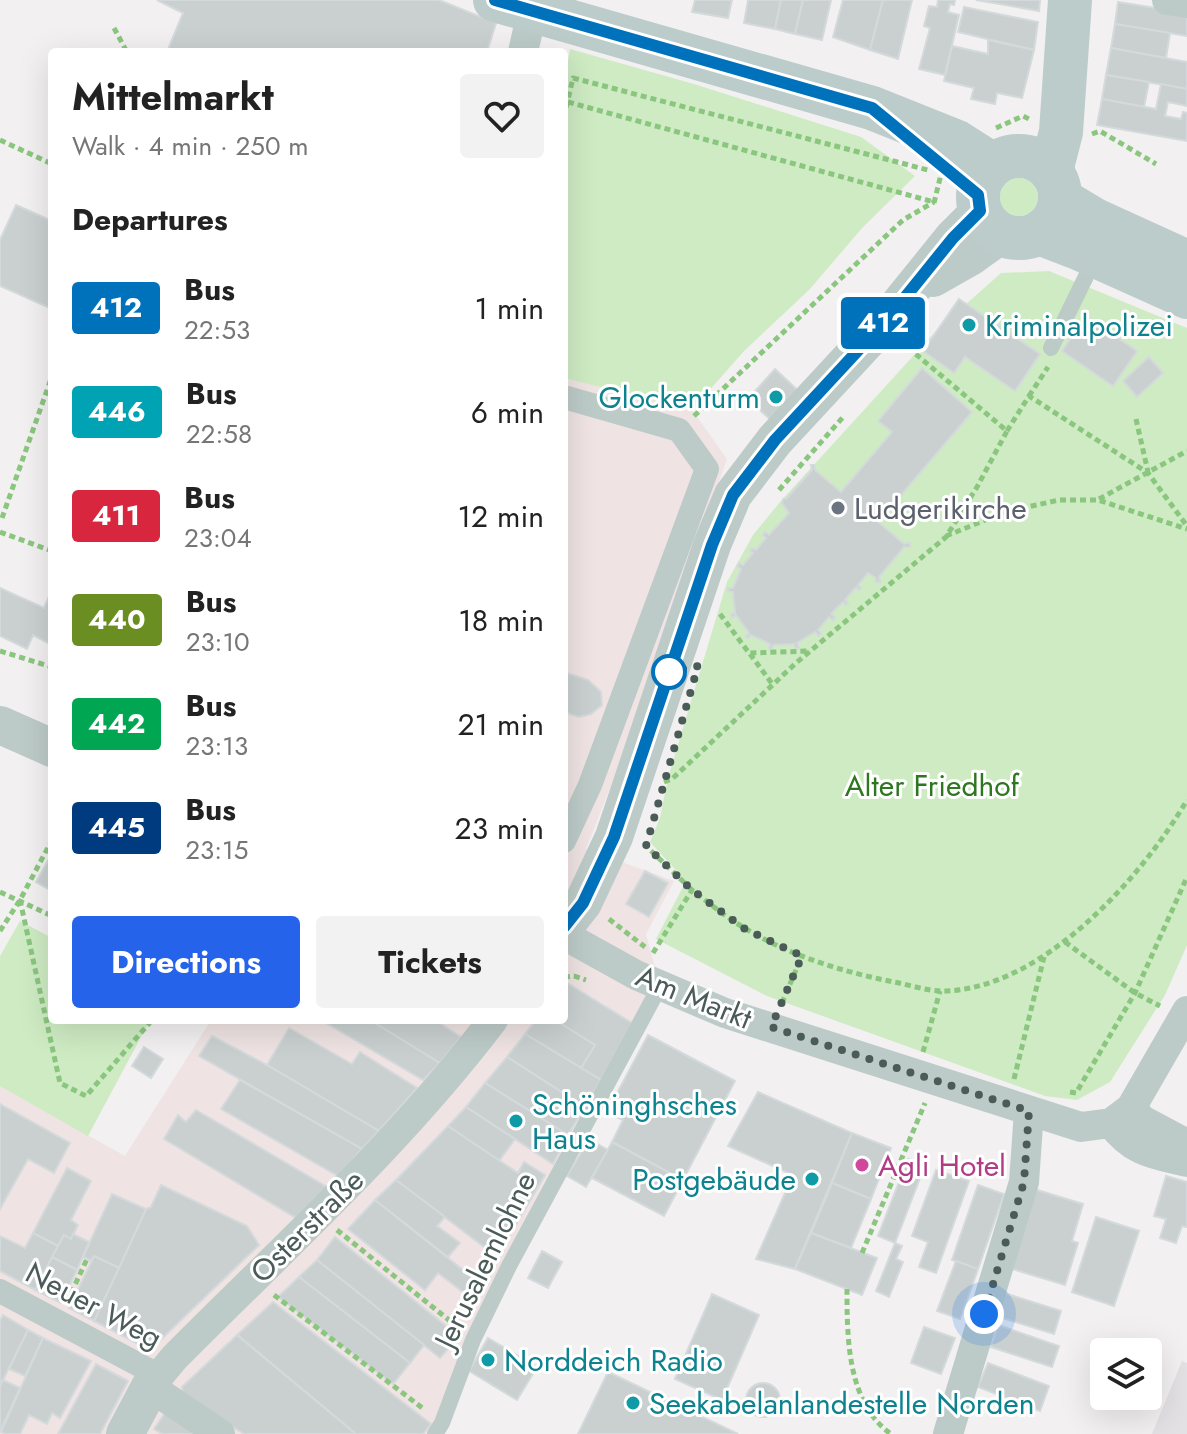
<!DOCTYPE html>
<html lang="en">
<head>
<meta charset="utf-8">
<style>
	:root { --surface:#fff; --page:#f2f2f2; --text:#222; --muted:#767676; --accent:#2563eb }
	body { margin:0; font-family:Jost,sans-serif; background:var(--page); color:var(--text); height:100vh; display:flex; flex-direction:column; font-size:30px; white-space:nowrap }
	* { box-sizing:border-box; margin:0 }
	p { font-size:26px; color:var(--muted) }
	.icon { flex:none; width:44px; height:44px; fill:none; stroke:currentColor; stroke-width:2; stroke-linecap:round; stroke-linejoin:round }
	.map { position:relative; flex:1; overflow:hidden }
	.details { position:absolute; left:48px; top:48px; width:520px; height:976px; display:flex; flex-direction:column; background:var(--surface); border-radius:8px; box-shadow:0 8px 32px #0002 }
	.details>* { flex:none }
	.badge { padding:0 16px; border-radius:6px; font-size:28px; line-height:52px }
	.tools { position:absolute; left:1090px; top:1338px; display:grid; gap:16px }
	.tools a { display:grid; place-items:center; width:72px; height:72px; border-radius:8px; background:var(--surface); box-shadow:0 8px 32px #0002; font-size:40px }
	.you { position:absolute; width:40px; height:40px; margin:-20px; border:6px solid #fff; border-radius:50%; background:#1a73e8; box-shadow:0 0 0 12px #1a73e833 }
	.map>.badge { position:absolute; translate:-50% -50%; box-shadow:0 0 0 4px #fff }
	h2 { padding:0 24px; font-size:30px; line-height:72px }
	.round { display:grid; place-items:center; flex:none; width:84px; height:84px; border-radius:8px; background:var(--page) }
	.head { display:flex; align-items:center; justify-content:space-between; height:136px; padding:0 24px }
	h1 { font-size:38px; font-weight:700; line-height:60px }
	.cta { display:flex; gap:16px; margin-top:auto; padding:16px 24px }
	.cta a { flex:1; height:92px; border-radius:8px; background:var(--accent); color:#fff; font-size:32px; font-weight:700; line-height:92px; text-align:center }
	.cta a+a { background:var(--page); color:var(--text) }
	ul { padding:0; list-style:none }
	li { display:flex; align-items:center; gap:24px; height:104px; padding:0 24px }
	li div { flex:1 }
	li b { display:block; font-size:30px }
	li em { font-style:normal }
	li .badge { min-width:88px; font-weight:700; text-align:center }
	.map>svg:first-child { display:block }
	.commercial { fill:#efe3e3 }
	.education { fill:#e3e1e3 }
	.green { fill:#ceebc3 }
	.building { fill:#cad0d0; stroke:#d4dadb; stroke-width:2 }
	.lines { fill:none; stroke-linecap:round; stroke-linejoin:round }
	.path { stroke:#8ac67e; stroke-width:5; stroke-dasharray:6 4; stroke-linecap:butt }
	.service { stroke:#bdcbc8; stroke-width:16 }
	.pedestrian { stroke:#bdcbc8; stroke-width:24 }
	.minor { stroke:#bdcbc8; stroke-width:30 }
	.tertiary { stroke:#bdcbc8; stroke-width:38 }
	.secondary { stroke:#bbccca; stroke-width:44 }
	.line-casing { stroke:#fff; stroke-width:18 }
	.line { stroke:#0072bc; stroke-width:12 }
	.walk { stroke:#4a5b58; stroke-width:8; stroke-dasharray:0 14.4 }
	.culture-dot { fill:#0f9aa8; stroke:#fff; stroke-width:3 }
	.worship-dot { fill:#6b7280; stroke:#fff; stroke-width:3 }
	.stop-dot { fill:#fff; stroke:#0072bc; stroke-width:4 }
	.hotel-dot { fill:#d1479c; stroke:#fff; stroke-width:3 }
	.labels { text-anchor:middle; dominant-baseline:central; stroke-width:6; stroke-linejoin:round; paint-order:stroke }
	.culture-label { font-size:30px; fill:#0d838f; stroke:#fff; text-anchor:start }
	.worship-label { font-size:30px; fill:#5b616d; stroke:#fff; text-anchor:start }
	.park-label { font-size:30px; fill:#2f7621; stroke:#fff }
	.street-label { font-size:30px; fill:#4a5b58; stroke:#fff }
	.hotel-label { font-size:30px; fill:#b23c85; stroke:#fff; text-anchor:start }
</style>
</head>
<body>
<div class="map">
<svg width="1187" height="1434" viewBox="0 0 1187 1434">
	<rect width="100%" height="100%" fill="#f2f0f1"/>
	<polygon class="commercial" points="564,378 692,410 727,459 628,742 586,849 674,881 646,934 660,986 473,1340 435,1434 0,1434 0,1086 125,1156 211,1020 564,1020"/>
	<polygon class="education" points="1182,1361 1187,1363 1187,1434 1152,1434"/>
	<g class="green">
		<polygon points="570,49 694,84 861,137 915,176 863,227 809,290 744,351 692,410 564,378 564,84"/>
		<circle cx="1019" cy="197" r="19"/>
		<polygon points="1049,271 1187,328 1187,945 1165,995 1110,1082 1077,1100 1045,1096 767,996 656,939 686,881 650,842 660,818 668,778 727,582 753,535 780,502 936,331 1001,273"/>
		<polygon points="20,921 52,938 52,1020 150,1020 88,1136 0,1086 0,956"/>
	</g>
	<g class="building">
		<polygon points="157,0 439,0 496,23 487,52 167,52 183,13"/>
		<polygon points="695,0 732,0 728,18 692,12"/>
		<polygon points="748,0 781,0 775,29 744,23"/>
		<polygon points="781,0 803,0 795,34 775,29"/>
		<polygon points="803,0 831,0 822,40 795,34"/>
		<polygon points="843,0 883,0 870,50 833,37"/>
		<polygon points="883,0 912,0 898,59 870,50"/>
		<polygon points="938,0 955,0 954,5 950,4 948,12 959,15 945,75 919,69 930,28 924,26 929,6 937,7"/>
		<polygon points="976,0 1040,0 1039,11"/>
		<polygon points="1118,2 1187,13 1187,36 1115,24"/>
		<polygon points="964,7 1038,22 1034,50 958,32"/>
		<polygon points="1115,24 1170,33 1166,58 1111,48"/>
		<polygon points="988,40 1034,50 1022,98 997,93 995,104 971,99 974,88 944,81 952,46 988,54"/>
		<polygon points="1111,48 1187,62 1187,89 1106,75"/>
		<polygon points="1106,75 1149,82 1144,107 1102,99"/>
		<polygon points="1161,84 1187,89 1187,106 1168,102 1165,116 1181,119 1183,112 1187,113 1187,141 1097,125 1102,99 1156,109"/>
		<polygon points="16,205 52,221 52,309 0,286 0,240"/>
		<polygon points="959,299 1040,354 1015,391 965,357 954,373 923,351"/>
		<polygon points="1086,316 1137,351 1113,386 1062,351"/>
		<polygon points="1149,357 1163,373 1137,397 1123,381"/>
		<polygon points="922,368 972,412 878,522 904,544 910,543 910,547 904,547 879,577 880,582 876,582 876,578 868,573 858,585 861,588 859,590 856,587 845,600 848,603 846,605 843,602 831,614 835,617 833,620 829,617 818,630 821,633 819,636 815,632 797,643 799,648 796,649 794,644 773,645 772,650 769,649 770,644 751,635 748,638 746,637 749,633 736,615 732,618 731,614 735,613 733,592 728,591 728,588 733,588 741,569 737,566 739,563 743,565 753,553 750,550 752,548 756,550 766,538 763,535 765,532 769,535 789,513 782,503 783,499 787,498 812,470 811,465 814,465 815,470 841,492 892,432 878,421"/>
		<polygon points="775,369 803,395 776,425 748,399"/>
		<polygon points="0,588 44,608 50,594 52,595 52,645 33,635 27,649 0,636"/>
		<polygon points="564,672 588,680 601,692 602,705 591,714 579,717 564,712"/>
		<polygon points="52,853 52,891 36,882"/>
		<polygon points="645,871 668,883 649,917 626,904"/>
		<polygon points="564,981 632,1023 601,1080 581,1068 595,1045 555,1020 564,1020"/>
		<polygon points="321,1020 370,1020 440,1063 423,1080"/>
		<polygon points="370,1020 435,1020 461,1037 440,1063"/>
		<polygon points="536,1020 555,1020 595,1045 581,1068 525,1034"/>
		<polygon points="289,1028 352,1064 360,1052 417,1088 379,1131 267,1065"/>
		<polygon points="525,1034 601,1080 585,1107 507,1057"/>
		<polygon points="648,1035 735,1081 683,1180 612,1142 623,1120 607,1112"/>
		<polygon points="212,1036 267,1065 379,1131 362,1149 199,1056"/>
		<polygon points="144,1047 163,1059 151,1078 132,1066"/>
		<polygon points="507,1057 585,1107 568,1135 485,1083"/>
		<polygon points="240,1080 362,1149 338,1176 221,1109"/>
		<polygon points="485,1083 568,1135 553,1164 466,1107"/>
		<polygon points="758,1092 852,1133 795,1269 756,1259 793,1175 728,1146"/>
		<polygon points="0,1104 70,1143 54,1173 28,1159 0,1209"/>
		<polygon points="466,1107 515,1139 499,1161 448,1126"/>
		<polygon points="196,1110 327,1187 296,1218 164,1139 178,1115 186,1122"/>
		<polygon points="448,1126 518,1173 524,1162 545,1175 497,1257 396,1180"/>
		<polygon points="852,1133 891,1148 871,1199 832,1183"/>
		<polygon points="589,1139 608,1150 586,1187 567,1176"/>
		<polygon points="612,1142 683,1180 664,1216 592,1178"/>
		<polygon points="908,1159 925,1165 895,1243 878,1236"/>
		<polygon points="67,1168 91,1181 71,1220 78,1225 71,1239 64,1235 58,1246 33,1233"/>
		<polygon points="936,1170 969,1181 936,1273 919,1267 928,1242 912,1236"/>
		<polygon points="1166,1176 1187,1182 1187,1227 1182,1226 1176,1243 1160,1238 1166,1219 1154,1216"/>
		<polygon points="396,1180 445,1217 437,1226 460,1243 448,1257 375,1200"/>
		<polygon points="832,1183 871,1199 851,1248 811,1233"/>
		<polygon points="161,1185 247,1226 259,1245 150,1350 94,1321 146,1209 151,1207"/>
		<polygon points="978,1185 1004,1194 978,1269 952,1260"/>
		<polygon points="1034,1189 1083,1204 1072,1241 1078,1243 1065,1285 1009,1268"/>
		<polygon points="112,1194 146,1209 119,1268 94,1256 91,1261 83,1257"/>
		<polygon points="375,1200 482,1285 472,1299 438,1273 425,1290 348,1229"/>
		<polygon points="1096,1217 1139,1231 1114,1306 1072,1292"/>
		<polygon points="33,1233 58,1246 35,1290 0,1271 0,1236 25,1248"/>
		<polygon points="811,1233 877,1258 862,1295 795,1269"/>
		<polygon points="73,1234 89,1242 77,1270 52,1257 64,1235 71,1239"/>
		<polygon points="335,1237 451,1330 441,1342 449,1348 440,1358 317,1260"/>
		<polygon points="895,1243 902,1246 896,1259 903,1262 889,1297 876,1291"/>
		<polygon points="542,1251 562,1262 548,1288 528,1278"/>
		<polygon points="94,1256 119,1268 94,1321 69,1308"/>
		<polygon points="52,1257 77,1270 61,1303 35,1290"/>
		<polygon points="317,1260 424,1345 410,1363 299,1277"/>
		<polygon points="956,1261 978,1269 960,1319 937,1311"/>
		<polygon points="299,1277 410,1363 393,1384 278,1297"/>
		<polygon points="1004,1293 1061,1311 1054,1334 996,1316"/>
		<polygon points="712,1294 759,1315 722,1400 675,1379"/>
		<polygon points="273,1302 431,1424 423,1434 356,1434 237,1335"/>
		<polygon points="3,1315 28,1330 0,1386 0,1321"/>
		<polygon points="998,1325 1059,1346 1052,1367 991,1347"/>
		<polygon points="924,1327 955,1338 941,1374 911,1363"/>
		<polygon points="28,1330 43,1338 25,1376 9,1369"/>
		<polygon points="237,1335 356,1434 244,1434 183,1395 182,1387"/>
		<polygon points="43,1338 91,1361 60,1418 52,1413 47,1424 29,1415 20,1434 5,1434 1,1432"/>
		<polygon points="488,1338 537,1367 517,1400 469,1371"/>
		<polygon points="988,1363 1049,1386 1040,1411 978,1387"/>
		<polygon points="96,1364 128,1381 100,1434 58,1434"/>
		<polygon points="608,1372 738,1434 578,1434"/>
		<polygon points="3,1380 20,1388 0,1432 0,1386"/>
		<circle cx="763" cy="1400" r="17"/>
		<polygon points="168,1409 206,1434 162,1434 154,1429"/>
	</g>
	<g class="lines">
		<g class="path">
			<polyline points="114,28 127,52"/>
			<polyline points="568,102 934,202"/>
			<polyline points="564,117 573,78 928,170"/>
			<polyline points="996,128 1023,116 1031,120"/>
			<polyline points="1092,134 1100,131 1156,164"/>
			<polyline points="0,140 52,164"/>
			<polyline points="934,203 942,170"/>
			<polyline points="1029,396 1048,367"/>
			<polyline points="694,416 903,220 934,202"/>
			<polyline points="1136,419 1148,472"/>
			<polyline points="1007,431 1029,396 1148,473 1187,526"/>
			<polyline points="779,490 844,416"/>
			<polyline points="1099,499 1187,451"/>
			<polyline points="2,518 52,376"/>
			<polyline points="0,532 52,551"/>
			<polyline points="946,536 1005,512 1059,500 1098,500 1187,529"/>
			<polyline points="720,614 749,653 810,651"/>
			<polyline points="0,651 52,667"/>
			<polyline points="750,654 773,685"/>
			<polyline points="664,782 672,779 796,663 946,537 977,487 1007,431 905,345"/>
			<polyline points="647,843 646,846 692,890"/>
			<polyline points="0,892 52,916"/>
			<polyline points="20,900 60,1083 86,1096 152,1020"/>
			<polyline points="609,919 645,947"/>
			<polyline points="0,931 20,900 52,840"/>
			<polyline points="1065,942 1135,993 1160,1006"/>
			<path d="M653 953 692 890C709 903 727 918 746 929 791 956 843 972 894 982 910 985 927 991 942 991 1040 991 1142 878 1187 800"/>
			<polyline points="564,977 574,976 586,980"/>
			<polyline points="782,1003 802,956"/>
			<polyline points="923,1052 940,991"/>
			<polyline points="1014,1079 1044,957"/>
			<polyline points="1070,1092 1076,1093 1135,993 1187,877"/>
			<polyline points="337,1230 460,1329"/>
			<polyline points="862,1253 925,1103"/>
			<path d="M847 1289C847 1337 847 1403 891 1434"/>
			<polyline points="274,1295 425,1410"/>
			<polyline points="67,1302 87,1259"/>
		</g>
		<g class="service">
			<polyline points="1051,348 1096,256"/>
			<polyline points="435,1434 442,1423 473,1340 509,1266 660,986"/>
		</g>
		<g class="pedestrian">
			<polyline points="564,397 679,430 707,469 590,785 564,841"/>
			<polyline points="0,1291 158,1375"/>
		</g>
		<g class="minor">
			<polyline points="1167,0 1187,3"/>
			<polyline points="523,52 532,12"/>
			<polyline points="564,935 636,975 725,1013 1081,1127 1111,1123 1131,1108 1187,1011"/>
			<polyline points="1131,1108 1142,1120 1187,1144"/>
			<path d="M1111 1123C1134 1153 1153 1154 1187 1162"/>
			<path d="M220 1434 150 1387 174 1358C283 1248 399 1144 493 1020"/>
			<polyline points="948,1434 1024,1182 1029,1111"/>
		</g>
		<g class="tertiary">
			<polyline points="933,278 970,257 1002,234"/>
			<polyline points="0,725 52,748"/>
			<polyline points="564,927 583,903 614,837 712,545 733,495 775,440 890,316 953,238 980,211"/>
			<polyline points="125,1434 150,1387"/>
		</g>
		<g class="secondary">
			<polyline points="495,0 872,108 957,142 993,165"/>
			<circle cx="1019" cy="197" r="41"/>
			<polyline points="1051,171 1061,132 1070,0"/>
			<polyline points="1060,199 1095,220 1187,262"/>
			<polyline points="1039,233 1078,248 1187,297"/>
		</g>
	</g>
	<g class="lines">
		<defs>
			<polyline id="line" points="495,0 872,108 978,195 980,211 953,238 890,316 775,440 733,495 712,545 614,837 583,903 564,927"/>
		</defs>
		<use href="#line" class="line-casing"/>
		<use href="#line" class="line"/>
		<polyline class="walk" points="669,672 698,666 646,846 692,890 745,929 802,956 771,1027 1029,1111 1024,1182 984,1314"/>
	</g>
	<g class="culture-dot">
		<circle cx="969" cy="325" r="8"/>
		<circle cx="776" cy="397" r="8"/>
		<circle cx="516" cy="1121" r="8"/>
		<circle cx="812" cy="1179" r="8"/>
		<circle cx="488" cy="1360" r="8"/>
		<circle cx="633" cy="1403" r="8"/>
	</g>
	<circle class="worship-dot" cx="838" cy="508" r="8"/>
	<circle class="stop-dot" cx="669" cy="672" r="16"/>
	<circle class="hotel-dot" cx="862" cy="1165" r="8"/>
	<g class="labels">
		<g class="culture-label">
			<text x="985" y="325">Kriminalpolizei</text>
			<text x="760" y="397" text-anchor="end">Glockenturm</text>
			<text x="532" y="1104">Schöninghsches<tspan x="532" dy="34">Haus</tspan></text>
			<text x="796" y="1179" text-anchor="end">Postgebäude</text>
			<text x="504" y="1360">Norddeich Radio</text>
			<text x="649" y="1403">Seekabelanlandestelle Norden</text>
		</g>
		<g class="worship-label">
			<text x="854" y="508">Ludgerikirche</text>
		</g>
		<g class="park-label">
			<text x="932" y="785">Alter Friedhof</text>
		</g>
		<g class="street-label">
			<text transform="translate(694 997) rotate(22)">Am Markt</text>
			<text transform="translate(307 1226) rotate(-45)">Osterstraße</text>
			<text transform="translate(485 1260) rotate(-64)">Jerusalemlohne</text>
			<text transform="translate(94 1305) rotate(28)">Neuer Weg</text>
		</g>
		<g class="hotel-label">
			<text x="878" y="1165">Agli Hotel</text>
		</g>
	</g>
</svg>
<div class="tools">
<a><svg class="icon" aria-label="layers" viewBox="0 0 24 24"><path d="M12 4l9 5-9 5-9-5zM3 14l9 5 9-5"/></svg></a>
</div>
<div class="you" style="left:984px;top:1314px"></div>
<b class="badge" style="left:883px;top:323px;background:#0072bc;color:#fff">412</b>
<section class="details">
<div class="head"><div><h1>Mittelmarkt</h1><p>Walk · 4 min · 250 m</p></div><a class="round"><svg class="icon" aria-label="heart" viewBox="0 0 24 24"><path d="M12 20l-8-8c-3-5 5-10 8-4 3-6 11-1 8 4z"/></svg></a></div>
<h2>Departures</h2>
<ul>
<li><span class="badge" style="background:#0072bc;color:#fff">412</span><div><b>Bus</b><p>22:53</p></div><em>1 min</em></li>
<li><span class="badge" style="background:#00a3b4;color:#fff">446</span><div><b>Bus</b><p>22:58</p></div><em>6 min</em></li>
<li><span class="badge" style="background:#d7263d;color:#fff">411</span><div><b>Bus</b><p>23:04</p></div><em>12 min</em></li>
<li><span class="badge" style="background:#6b8e23;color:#fff">440</span><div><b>Bus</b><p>23:10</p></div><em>18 min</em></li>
<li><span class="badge" style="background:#00a651;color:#fff">442</span><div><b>Bus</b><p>23:13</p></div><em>21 min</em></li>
<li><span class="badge" style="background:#003b80;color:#fff">445</span><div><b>Bus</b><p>23:15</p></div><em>23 min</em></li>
</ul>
<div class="cta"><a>Directions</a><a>Tickets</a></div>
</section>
</div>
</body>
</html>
